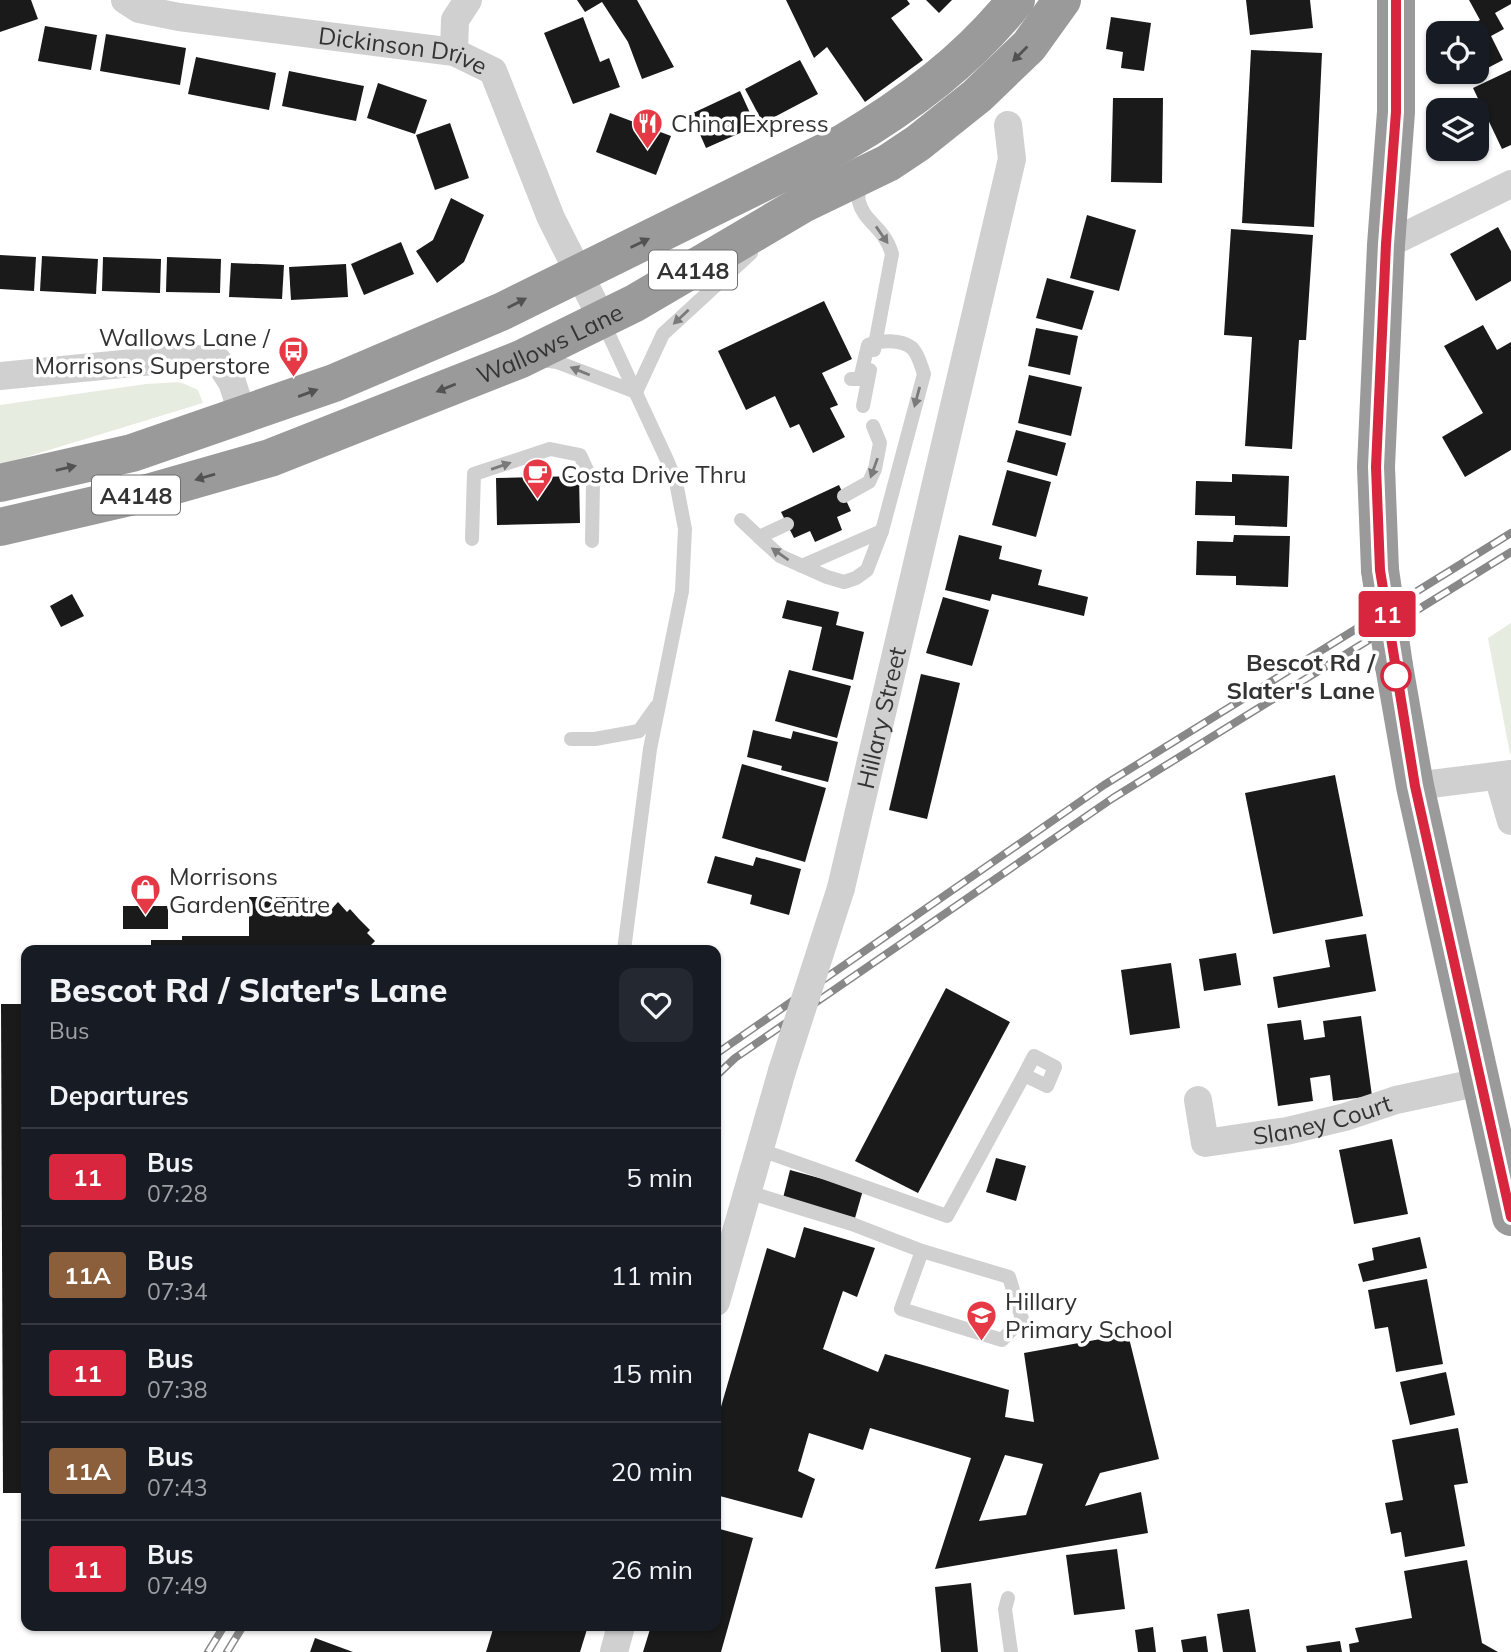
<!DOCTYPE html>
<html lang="en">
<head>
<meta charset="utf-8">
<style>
	:root { --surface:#171b24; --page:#242831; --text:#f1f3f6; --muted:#9ea1a6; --line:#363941 }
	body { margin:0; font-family:Mulish,sans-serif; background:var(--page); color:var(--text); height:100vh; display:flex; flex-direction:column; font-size:26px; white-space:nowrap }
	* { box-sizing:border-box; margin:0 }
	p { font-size:23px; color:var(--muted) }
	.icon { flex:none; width:38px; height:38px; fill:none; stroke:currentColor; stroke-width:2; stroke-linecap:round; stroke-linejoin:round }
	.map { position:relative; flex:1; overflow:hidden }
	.panel { position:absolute; left:21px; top:945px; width:700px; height:686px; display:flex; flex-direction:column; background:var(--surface); border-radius:14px; box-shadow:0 2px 5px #0004 }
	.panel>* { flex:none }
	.badge { padding:0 14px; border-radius:5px; font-size:24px; line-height:46px }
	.controls { position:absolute; left:1426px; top:21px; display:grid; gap:14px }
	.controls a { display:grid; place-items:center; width:63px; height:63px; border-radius:14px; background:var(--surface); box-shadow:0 2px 5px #0004; font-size:35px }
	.map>.badge { position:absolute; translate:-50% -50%; box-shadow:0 0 0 4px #fff }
	h2 { padding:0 28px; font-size:26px; line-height:63px }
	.round { display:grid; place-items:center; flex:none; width:74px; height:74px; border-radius:14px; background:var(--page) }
	.head { display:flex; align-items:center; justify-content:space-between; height:119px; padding:0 28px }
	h1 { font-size:33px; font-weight:800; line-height:52px }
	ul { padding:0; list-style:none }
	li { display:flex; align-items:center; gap:21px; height:98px; padding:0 28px; border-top:2px solid var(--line) }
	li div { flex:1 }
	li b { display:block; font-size:26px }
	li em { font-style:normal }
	li .badge { min-width:77px; font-weight:700; text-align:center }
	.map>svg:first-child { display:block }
	.green { fill:#e6ecdf }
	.building { fill:#1a1a1a; fill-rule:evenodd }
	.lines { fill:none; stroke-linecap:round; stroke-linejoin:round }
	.lane { stroke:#d0d0d0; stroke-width:14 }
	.street { stroke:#d0d0d0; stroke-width:28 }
	.highway { stroke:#9a9a9a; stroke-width:38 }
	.rail-casing { stroke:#888; stroke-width:8 }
	.rail { stroke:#fff; stroke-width:5; stroke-dasharray:16; stroke-linecap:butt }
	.street-bridge { stroke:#d0d0d0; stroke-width:28 }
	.highway-bridge { stroke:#9a9a9a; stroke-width:38 }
	.oneway { fill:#525252 }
	.oneway2 { fill:#7a7a7a }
	.line-casing { stroke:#fff; stroke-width:16 }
	.line { stroke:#d7263d; stroke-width:10 }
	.stop-dot { fill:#fff; stroke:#d7263d; stroke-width:3.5 }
	.labels { text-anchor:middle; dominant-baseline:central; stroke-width:7; stroke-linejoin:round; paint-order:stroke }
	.shield { fill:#fff; stroke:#707070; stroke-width:2 }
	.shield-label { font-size:23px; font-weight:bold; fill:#333 }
	.street-label { font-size:24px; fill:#333; stroke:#fff }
	.poi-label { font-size:24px; fill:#333; stroke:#fff; text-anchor:start }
	.stop-label { font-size:24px; font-weight:bold; fill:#333; stroke:#fff; text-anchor:end }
</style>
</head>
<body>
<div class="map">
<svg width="1511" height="1652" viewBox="0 0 1511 1652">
	<rect width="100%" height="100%" fill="#fff"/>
	<g class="green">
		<polygon points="180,382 198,390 203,403 0,465 0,405 146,384"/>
		<polygon points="1511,623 1511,754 1510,754 1488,638"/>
	</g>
	<g class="building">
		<polygon points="0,0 31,0 38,19 0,32"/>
		<polygon points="577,0 637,0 674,67 642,79 628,42 602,2 585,12"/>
		<polygon points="786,0 907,0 910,4 891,18 923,60 865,102 827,47 814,58"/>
		<polygon points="926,0 952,0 939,13"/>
		<polygon points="1246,0 1310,0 1313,28 1250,35"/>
		<polygon points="1469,0 1511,0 1511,4 1495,13 1504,29 1491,36 1503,60 1480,72 1477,66 1477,33 1456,33 1480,20"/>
		<polygon points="583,17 600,62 609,58 620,87 573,104 544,33"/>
		<polygon points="1111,17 1151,23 1144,71 1121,68 1123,52 1106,49"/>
		<polygon points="45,26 97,35 91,70 38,61"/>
		<polygon points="106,34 186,48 180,85 100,71"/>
		<polygon points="1251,50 1322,53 1314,227 1242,223"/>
		<polygon points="196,57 276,73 269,110 188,94"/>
		<polygon points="800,60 818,94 763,123 745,89"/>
		<polygon points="1511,70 1511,145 1502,149 1473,88"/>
		<polygon points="289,71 364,86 356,121 282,106"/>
		<polygon points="378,83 427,100 415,134 367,118"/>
		<polygon points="740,91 756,126 706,148 691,114"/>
		<polygon points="1113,98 1163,98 1162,183 1111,182"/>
		<polygon points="610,113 671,136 656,175 596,152"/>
		<polygon points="450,123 469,178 435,190 416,135"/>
		<polygon points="451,198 484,215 464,262 437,283 416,251 433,240"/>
		<polygon points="1087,215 1136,230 1119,291 1070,278"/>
		<polygon points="1498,227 1511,251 1511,281 1476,301 1450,254"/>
		<polygon points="1231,229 1313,235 1306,340 1299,340 1292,449 1245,446 1252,337 1224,335"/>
		<polygon points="401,242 414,274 364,295 351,264"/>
		<polygon points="0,255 36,257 34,291 0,289"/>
		<polygon points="42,256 98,259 96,294 40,291"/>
		<polygon points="103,257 161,259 160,293 102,291"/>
		<polygon points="167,257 221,259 220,293 166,292"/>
		<polygon points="231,263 284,265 282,299 229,297"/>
		<polygon points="346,264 348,297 291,300 289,267"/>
		<polygon points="1047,278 1094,291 1082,330 1036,318"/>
		<polygon points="824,301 852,359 822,373 838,405 830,408 845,437 813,453 799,424 790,428 775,396 746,410 718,351"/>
		<polygon points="1483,325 1497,350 1511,342 1511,450 1465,477 1442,437 1483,413 1444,346"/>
		<polygon points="1036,328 1078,336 1070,375 1028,366"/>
		<polygon points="1029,375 1082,387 1071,436 1018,423"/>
		<polygon points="1016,430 1066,443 1057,476 1007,462"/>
		<polygon points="1007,470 1051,482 1036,537 992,525"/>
		<polygon points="1232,474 1289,476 1287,527 1235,525 1235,516 1195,515 1196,481 1232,482"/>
		<polygon points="579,476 580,523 497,525 496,478"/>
		<polygon points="839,485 851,511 837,517 842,530 815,542 810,531 794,538 781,512"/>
		<polygon points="959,535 1002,546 999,559 1042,570 1038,585 1088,597 1084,616 992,594 990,601 945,590"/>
		<polygon points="1234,535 1290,536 1288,587 1236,585 1236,576 1196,575 1197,541 1233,542"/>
		<polygon points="72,594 84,616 61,627 50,606"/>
		<polygon points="943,597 989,610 972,666 926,653"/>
		<polygon points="787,600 839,612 836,625 864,632 853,680 812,670 822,627 782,618"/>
		<polygon points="789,670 851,686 837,738 775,721"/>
		<polygon points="921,674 960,683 927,819 889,810"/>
		<polygon points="753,730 791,739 793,731 838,742 828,782 781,770 782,766 747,757"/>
		<polygon points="742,764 826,788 805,862 722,838"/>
		<polygon points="1335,775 1363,916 1273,934 1245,793"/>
		<polygon points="715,856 753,866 756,857 801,869 789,915 750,904 752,895 707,883"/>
		<polygon points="249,897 308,897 326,915 338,902 347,912 350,909 359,919 370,930 367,933 375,941 366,950 138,950 138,948 151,948 151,940 182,940 182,936 249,936"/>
		<rect x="123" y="906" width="45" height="23"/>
		<polygon points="1366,934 1376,991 1278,1008 1273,977 1330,967 1325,940"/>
		<polygon points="1236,953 1241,985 1204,991 1199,959"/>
		<polygon points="1171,963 1180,1028 1130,1035 1121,970"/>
		<polygon points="946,988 1010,1022 918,1193 855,1161"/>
		<polygon points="1,1004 26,1004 26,1493 3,1493"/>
		<polygon points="1361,1016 1372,1096 1333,1101 1330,1075 1310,1078 1313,1101 1278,1106 1267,1024 1301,1020 1304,1040 1325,1037 1323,1021"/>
		<polygon points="1392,1139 1408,1214 1354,1224 1339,1150"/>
		<polygon points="996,1158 1026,1166 1016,1201 986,1192"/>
		<polygon points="790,1170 863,1190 855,1218 783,1198"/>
		<path d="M804 1227 875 1248 857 1297 843 1291 823 1349 878 1372 885 1354 1009 1390 1005 1417 1034 1422 1024 1353 1128 1334 1159 1459 1100 1473 1085 1506 1141 1492 1148 1533 935 1569 971 1458 870 1428 863 1450 809 1433 798 1471 815 1479 802 1518 716 1495V1424L767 1248 795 1258ZM1005 1455 1043 1464 1026 1515 979 1521Z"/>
		<polygon points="1420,1237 1427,1268 1363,1282 1358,1264 1374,1260 1372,1248"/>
		<polygon points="1427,1279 1443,1364 1396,1372 1388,1327 1375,1329 1368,1290"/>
		<polygon points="1446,1372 1455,1415 1410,1425 1400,1382"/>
		<polygon points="1458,1428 1468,1483 1454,1485 1465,1546 1405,1557 1401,1532 1391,1534 1385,1503 1403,1500 1392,1440"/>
		<polygon points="716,1528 753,1538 721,1652 643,1652 651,1626 716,1626"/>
		<polygon points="1117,1549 1125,1609 1074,1615 1066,1555"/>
		<polygon points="1467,1560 1482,1643 1498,1652 1350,1652 1349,1644 1359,1642 1355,1628 1412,1618 1404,1571"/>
		<polygon points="971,1583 978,1652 941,1652 935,1587"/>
		<polygon points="1249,1609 1256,1652 1223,1652 1217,1614"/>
		<polygon points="494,1626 588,1626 580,1652 486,1652"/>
		<polygon points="1153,1627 1156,1652 1138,1652 1135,1630"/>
		<polygon points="1206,1636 1208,1652 1183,1652 1181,1640"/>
		<polygon points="315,1638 353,1652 310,1652"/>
		<polygon points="1340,1641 1342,1652 1307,1652 1306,1646"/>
	</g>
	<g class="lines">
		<g class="lane">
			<path d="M862 180C860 187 857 195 859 202 864 222 885 228 892 254L874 350"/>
			<polyline points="602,320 667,460 676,482 685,529 682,591 650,749 624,950"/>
			<polyline points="542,360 557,362 636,392 663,334 751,253"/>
			<polyline points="863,406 870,370"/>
			<polyline points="844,496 869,482 875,469 880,443 873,426"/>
			<polyline points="741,520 759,537 787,524"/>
			<path d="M759 537 780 556 827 577 844 582 856 578 867 570 882 531 924 374C921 366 919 355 912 348 901 339 880 340 868 345L860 379H851"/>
			<polyline points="472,539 474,474 550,449 580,455 593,483 592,541"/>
			<polyline points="802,566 882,531"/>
			<polyline points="571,739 595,739 639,731 656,707"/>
			<polyline points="761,1150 947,1216 1024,1075 1034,1056 1055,1067 1047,1086 1024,1075"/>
			<polyline points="748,1192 852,1224 922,1251 1009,1277 1022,1319 1002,1340 901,1309 922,1251"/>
			<polyline points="1008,1598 1005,1609 1011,1652"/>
		</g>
		<g class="street">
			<path id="s1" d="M125 0 139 9 179 17 454 52 493 71 551 218 602 319"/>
			<polyline points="454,52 455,20 468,0"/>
			<polyline points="1386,245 1511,184"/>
			<polyline points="0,376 183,358 218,361 232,382 243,416"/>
			<polyline points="1498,776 1511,821"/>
			<polyline points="1415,786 1511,774"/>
			<path id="s2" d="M841 888 1012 159 1008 125"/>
			<path id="s3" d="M1198 1100 1205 1143 1287 1131 1345 1117 1396 1100 1480 1082"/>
			<polyline points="716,1302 782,1071"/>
			<polyline points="614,1652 621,1626"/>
		</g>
		<g class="highway">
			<path d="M0 483 132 453 334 383 503 311 843 143C909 104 968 60 1016 0"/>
			<path id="s4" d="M0 527 151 492 270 458 521 359 635 303 803 204 888 163 918 143 977 96 1029 46 1062 0"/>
			<polyline points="1380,570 1376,467 1386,245 1396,112 1396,0"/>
			<polyline points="1394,666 1415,786 1511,1217"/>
		</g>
		<defs>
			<g id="rail">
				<polyline points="716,1054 1104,785 1511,533"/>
				<polyline points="716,1076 735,1058 1113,798 1511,552"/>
				<polyline points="208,1652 224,1626"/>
				<polyline points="227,1652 243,1626"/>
			</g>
		</defs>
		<use href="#rail" class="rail-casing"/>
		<use href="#rail" class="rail"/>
		<polyline class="street-bridge" points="782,1071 841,888"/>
		<polyline class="highway-bridge" points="1380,570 1394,666"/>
	</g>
	<defs><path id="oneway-solid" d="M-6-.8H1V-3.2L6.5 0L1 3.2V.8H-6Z" transform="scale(1.75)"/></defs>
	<g class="oneway">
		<use href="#oneway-solid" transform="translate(1020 54) rotate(135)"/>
		<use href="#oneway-solid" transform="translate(640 243) rotate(-26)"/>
		<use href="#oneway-solid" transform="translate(517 303) rotate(-27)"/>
		<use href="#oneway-solid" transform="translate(446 388) rotate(158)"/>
		<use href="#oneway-solid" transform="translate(308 393) rotate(-20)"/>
		<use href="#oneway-solid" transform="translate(66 468) rotate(-13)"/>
		<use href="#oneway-solid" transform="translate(205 477) rotate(164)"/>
	</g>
	<g class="oneway2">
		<use href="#oneway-solid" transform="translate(882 235) rotate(55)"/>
		<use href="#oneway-solid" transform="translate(681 317) rotate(137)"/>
		<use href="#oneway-solid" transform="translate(580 371) rotate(-158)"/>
		<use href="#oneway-solid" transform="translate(917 397) rotate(105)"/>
		<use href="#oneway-solid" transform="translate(501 466) rotate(-19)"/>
		<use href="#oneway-solid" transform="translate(874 468) rotate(110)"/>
		<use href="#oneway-solid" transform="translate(780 554) rotate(-145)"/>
	</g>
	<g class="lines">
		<defs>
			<polyline id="line" points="1396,0 1396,112 1386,244 1376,467 1380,570 1415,786 1511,1217"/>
		</defs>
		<use href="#line" class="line-casing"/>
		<use href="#line" class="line"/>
	</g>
	<defs>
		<symbol id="restaurant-pin" viewBox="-11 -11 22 30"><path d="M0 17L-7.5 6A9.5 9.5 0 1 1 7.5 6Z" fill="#e63946" stroke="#fff"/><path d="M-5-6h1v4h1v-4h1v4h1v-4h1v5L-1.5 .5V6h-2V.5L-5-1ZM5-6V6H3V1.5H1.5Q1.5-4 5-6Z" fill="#fff"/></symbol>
		<symbol id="bus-pin" viewBox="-11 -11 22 30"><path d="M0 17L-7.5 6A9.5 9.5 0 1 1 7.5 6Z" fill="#e63946" stroke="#fff"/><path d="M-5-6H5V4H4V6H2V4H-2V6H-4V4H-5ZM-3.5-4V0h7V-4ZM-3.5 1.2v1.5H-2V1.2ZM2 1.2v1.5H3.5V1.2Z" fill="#fff"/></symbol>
		<symbol id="cafe-pin" viewBox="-11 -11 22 30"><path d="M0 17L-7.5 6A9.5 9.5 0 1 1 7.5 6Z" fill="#e63946" stroke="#fff"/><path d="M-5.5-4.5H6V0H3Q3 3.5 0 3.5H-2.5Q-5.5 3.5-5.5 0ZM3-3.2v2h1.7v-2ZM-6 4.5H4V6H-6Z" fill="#fff"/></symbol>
		<symbol id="shop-pin" viewBox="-11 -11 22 30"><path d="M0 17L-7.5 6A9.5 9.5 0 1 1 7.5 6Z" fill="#e63946" stroke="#fff"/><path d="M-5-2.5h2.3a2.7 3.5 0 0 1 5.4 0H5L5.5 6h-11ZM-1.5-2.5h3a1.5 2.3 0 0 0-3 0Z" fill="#fff"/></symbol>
		<symbol id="school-pin" viewBox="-11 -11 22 30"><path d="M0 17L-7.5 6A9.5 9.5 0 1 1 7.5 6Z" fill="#e63946" stroke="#fff"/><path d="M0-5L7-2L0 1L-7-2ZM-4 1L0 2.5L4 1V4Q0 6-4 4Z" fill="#fff"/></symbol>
	</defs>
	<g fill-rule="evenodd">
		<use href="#restaurant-pin" x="630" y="106" width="35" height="47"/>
		<use href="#bus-pin" x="276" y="334" width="35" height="47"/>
		<use href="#cafe-pin" x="520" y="456" width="35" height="47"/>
		<use href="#shop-pin" x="128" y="872" width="35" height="47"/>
		<use href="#school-pin" x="964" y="1298" width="35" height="47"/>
	</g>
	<circle class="stop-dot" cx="1396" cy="676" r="14"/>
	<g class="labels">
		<g class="shield">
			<rect x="649" y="250.5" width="88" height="39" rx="5"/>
			<rect x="92" y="475.5" width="88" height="39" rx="5"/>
		</g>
		<g class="shield-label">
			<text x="693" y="270">A4148</text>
			<text x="136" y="495">A4148</text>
		</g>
		<g class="street-label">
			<text stroke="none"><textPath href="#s1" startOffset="284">Dickinson Drive</textPath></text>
			<text stroke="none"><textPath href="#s4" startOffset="581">Wallows Lane</textPath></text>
			<text stroke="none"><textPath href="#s2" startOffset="175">Hillary Street</textPath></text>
			<text stroke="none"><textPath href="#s3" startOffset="163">Slaney Court</textPath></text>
		</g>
		<g class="poi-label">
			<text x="671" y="123">China Express</text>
			<text x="270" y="337" text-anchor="end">Wallows Lane /<tspan x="270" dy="28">Morrisons Superstore</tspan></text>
			<text x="561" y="474">Costa Drive Thru</text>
			<text x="169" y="876">Morrisons<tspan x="169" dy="28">Garden Centre</tspan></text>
			<text x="1005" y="1301">Hillary<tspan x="1005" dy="28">Primary School</tspan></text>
		</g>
		<g class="stop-label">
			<text x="1375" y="662">Bescot Rd /<tspan x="1375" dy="28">Slater's Lane</tspan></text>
		</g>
	</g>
</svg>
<div class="controls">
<a><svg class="icon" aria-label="locate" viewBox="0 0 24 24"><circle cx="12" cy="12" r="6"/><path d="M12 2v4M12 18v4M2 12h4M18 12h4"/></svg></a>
<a><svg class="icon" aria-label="layers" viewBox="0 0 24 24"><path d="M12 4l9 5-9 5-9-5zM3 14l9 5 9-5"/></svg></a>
</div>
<b class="badge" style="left:1387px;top:614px;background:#d7263d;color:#fff">11</b>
<section class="panel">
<div class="head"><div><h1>Bescot Rd / Slater's Lane</h1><p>Bus</p></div><a class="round"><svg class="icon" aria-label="heart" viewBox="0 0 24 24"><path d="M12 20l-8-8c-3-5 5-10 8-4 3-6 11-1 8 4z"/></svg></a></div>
<h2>Departures</h2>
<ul>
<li><span class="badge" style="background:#d7263d;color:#fff">11</span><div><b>Bus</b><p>07:28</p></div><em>5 min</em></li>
<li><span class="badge" style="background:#8b5e3c;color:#fff">11A</span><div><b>Bus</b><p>07:34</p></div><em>11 min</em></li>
<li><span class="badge" style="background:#d7263d;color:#fff">11</span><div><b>Bus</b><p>07:38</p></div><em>15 min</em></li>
<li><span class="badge" style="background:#8b5e3c;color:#fff">11A</span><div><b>Bus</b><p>07:43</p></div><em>20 min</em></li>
<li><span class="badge" style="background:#d7263d;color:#fff">11</span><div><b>Bus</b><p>07:49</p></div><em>26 min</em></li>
</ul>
</section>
</div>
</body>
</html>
